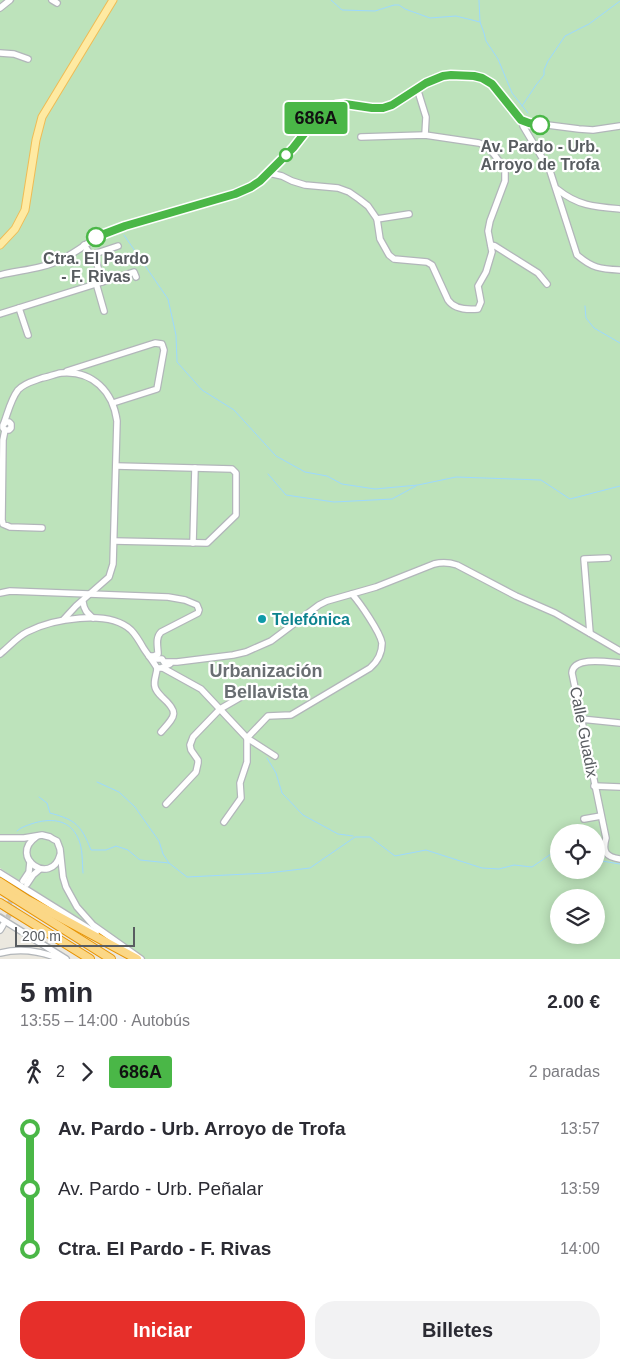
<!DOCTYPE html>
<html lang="es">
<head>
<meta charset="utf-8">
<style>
	:root { --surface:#fff; --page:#f2f2f3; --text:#2b2b33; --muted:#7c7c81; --accent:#e62f2a }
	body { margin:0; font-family:Helvetica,sans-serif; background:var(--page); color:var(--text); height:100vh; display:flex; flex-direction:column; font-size:19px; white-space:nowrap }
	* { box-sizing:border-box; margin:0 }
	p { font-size:16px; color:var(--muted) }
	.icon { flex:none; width:28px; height:28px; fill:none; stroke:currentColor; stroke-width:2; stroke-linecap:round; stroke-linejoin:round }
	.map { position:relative; height:959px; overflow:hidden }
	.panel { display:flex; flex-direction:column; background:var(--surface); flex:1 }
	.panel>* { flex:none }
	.badge { padding:0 10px; border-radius:4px; font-size:18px; line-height:32px }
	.fabs { position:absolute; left:550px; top:824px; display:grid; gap:10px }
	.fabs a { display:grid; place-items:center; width:55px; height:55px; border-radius:50%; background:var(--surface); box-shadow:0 2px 12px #0003; font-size:25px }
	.scale { position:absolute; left:15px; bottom:12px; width:120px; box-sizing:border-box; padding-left:5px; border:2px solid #585c60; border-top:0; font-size:14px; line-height:18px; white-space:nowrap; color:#585c60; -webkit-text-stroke:4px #fff; paint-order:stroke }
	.map>.badge { position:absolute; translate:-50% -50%; box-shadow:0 0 0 2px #fff }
	.legs { display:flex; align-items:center; gap:8px; height:55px; padding:0 20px; font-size:16px }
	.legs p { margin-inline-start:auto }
	.summary { display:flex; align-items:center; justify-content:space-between; height:85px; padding:0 20px }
	h1 { font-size:28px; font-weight:600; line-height:38px }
	.primary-button { display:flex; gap:10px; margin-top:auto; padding:10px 20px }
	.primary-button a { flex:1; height:58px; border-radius:20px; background:var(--accent); color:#fff; font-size:20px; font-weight:600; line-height:58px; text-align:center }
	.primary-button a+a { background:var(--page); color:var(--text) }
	ul { padding:0 20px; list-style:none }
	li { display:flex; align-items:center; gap:18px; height:60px; font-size:19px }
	li i { display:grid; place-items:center; width:8px; height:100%; margin:0 6px; background:currentColor }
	li i::after { content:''; width:12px; height:12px; margin:-6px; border:4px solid; border-radius:50%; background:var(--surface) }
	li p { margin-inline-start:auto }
	li:first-child i { background:linear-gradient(#0000 50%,currentColor 0) }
	li:last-child i { background:linear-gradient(currentColor 50%,#0000 0) }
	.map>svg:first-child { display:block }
	.green { fill:#bde3bb; fill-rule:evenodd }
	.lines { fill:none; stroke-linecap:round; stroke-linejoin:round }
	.stream { stroke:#9dd9fe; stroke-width:1 }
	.minor-tunnel { stroke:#c6c5bf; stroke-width:5.5; stroke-dasharray:5.5 3; stroke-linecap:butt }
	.minor-casing { stroke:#b2b6ba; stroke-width:8 }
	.major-casing { stroke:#efbc55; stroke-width:9 }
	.highway-casing { stroke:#e89403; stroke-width:10 }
	.minor { stroke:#fff; stroke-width:5.5 }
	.major { stroke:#feeaa2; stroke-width:7 }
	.highway { stroke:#fbd786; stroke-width:8 }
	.line-1-casing { stroke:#fff; stroke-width:11 }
	.line-1 { stroke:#4ab747; stroke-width:8 }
	.stop-1-dot { fill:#fff; stroke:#4ab747; stroke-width:2.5 }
	.culture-dot { fill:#0f9aa8; stroke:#fff; stroke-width:2 }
	.labels { text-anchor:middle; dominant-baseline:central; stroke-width:4.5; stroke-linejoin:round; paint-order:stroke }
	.stop-label { font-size:16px; font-weight:bold; fill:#585c60; stroke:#fff }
	.culture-label { font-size:16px; font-weight:bold; fill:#0d838f; stroke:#fff; text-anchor:start }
	.street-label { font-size:16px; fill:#585c60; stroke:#fff }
	.neighbourhood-label { font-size:18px; font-weight:bold; fill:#696e72; stroke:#fff }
</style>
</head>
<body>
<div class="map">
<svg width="620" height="959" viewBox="0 0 620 959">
	<rect width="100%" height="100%" fill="#ebe8df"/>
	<path class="green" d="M0 0H620V959H141L0 868ZM559 832H596V870H559ZM559 898H596V935H559Z"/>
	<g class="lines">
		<g class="stream">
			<polyline points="331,0 342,10 375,11 394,5 399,5 405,9 430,18 456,16 480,22"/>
			<polyline points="479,0 480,22 484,33 486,41 498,59 512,93 528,113"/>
			<polyline points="522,106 536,85 544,75 544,70 548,61 565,36 589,24 620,1"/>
			<polyline points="124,235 168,299 176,335 177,362 202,390 234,410 276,456 305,472 327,476 342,484 375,489 418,485 456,477 541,480 570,499 620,486"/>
			<polyline points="585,306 586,318 594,328 620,343"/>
			<polyline points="268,474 286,495 334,502 392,499 416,486"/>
			<polyline points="267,758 276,773 282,793 303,815 338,834 353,836"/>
			<polyline points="97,782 119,792 135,807 159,841 163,854 169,863"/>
			<path d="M39 797 47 803 50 813C76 820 81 825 91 850H106L116 846 128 850 140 860 169 863 187 877 268 873 310 868 355 837H370L395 856 426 850 482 868 499 869 514 865 532 867 551 854 559 855"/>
			<path d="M17 831C21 827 26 826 31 824 49 818 69 818 78 838 83 848 82 862 83 873"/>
			<polyline points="596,860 620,864"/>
		</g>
		<g class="minor-tunnel">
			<polyline points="0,919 15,894"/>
			<polyline points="3,925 19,899"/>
		</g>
		<defs>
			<g id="minor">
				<polyline points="52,0 57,3"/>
				<polyline points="0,8 10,0"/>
				<polyline points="0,53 14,54 28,59"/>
				<polyline points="417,88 426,117 425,135"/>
				<path d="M524 122 523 126 550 171 577 255C592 268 600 269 620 270"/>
				<path d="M269 173 282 176 292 181 305 185 338 188 349 192 359 199 368 206 377 219 380 239 389 255 394 259 427 262 432 265 448 300C454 309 467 310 478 309L481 302 478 286 486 272 492 252 488 231 490 221 505 181V170C498 160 491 147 479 143L425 135 361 137"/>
				<path d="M557 189C578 206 595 207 620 209"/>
				<polyline points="377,219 409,214"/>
				<polyline points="84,245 97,264 102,282"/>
				<polyline points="491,245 495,246 538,273 547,284"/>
				<polyline points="91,255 118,246"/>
				<path d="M0 275C20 270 43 269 62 259 78 252 90 240 106 232L204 203 251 187 260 181 293 148 321 111 328 107 336 105 345 104 372 108H383L392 105 426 83 443 76 451 75 474 76 482 78 492 84 518 117 524 122 579 129 593 130 620 126"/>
				<polyline points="96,283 104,311"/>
				<polyline points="19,308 28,335"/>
				<polyline points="0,314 134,272 136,277"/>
				<polyline points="67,371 155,343 162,344 164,350 157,389 113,403"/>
				<path d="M4 423C8 412 11 399 18 390 24 383 34 381 42 378 48 377 55 374 61 373 93 370 113 392 117 421L113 564 109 577 76 606 64 619"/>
				<polyline points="5,430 9,430 11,428 11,424 9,422 6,422 3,425 3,428 5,430 3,440 2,520 3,524 10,527 42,528"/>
				<polyline points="114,541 207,543 236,515 236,473 232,469 116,466"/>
				<polyline points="193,543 195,468"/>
				<path d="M0 593 10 591 168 597 185 600 197 605 199 610 198 613 161 632C155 638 158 647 158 654L154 656H149"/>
				<path d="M83 602C84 610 87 613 93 618"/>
				<polyline points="590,633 584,559 608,558"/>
				<path d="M0 654C9 647 17 637 27 632 52 619 108 609 131 630 136 635 140 642 144 649 148 655 153 661 157 668H161L170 664"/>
				<path d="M152 659H162L164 662H177L233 655 246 652 271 641 319 605 327 601 376 587 434 564C442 562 448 562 457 565L516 596 555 613 620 651"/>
				<path d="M620 663C608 662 573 656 572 673L606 838C602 852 606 857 620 859"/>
				<path d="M157 668C157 674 153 681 155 687 156 691 159 694 162 697 180 713 175 716 161 732"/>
				<polyline points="163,668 201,689 247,738 275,756"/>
				<polyline points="581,719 620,723"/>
				<polyline points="594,786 620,787"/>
				<polyline points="166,804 196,772 198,763 198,760 191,750 190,745 193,737 220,709 255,689"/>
				<polyline points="584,819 601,816"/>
				<path d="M224 822 241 798 240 783 247 762V738L268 716 291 715 370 668C377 662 382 653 382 643 380 632 360 603 352 594"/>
				<path d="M36 837C8 857 51 887 60 855"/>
				<polyline points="0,838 24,838 42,835 50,837 53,839 57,841 60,849 63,877 66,887 77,907 93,925 141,959"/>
				<polyline points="0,873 96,933"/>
				<polyline points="23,881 29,872 30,862"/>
				<polyline points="27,884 33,875 40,869"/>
				<polyline points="0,918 66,959"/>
				<polyline points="0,930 3,925"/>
				<path d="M0 953C20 948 41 951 60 959"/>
			</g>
			<polyline id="major" points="0,245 15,229 25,210 36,140 42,117 113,0"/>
			<g id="highway">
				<polyline points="0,882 28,900 137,959"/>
				<polyline points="0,889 111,959"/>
				<polyline points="0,903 90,959"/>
			</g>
		</defs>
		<use href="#minor" class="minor-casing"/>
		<use href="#major" class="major-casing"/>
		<use href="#highway" class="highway-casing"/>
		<use href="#minor" class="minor"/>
		<use href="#major" class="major"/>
		<use href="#highway" class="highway"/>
	</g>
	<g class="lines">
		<defs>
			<polyline id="line-1" points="96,237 125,226 235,194 251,187 260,181 293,148 322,111 328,107 336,105 345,104 372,108 383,108 392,105 426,83 443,76 451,75 474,76 482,78 492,84 521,120 529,123 540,125"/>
		</defs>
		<use href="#line-1" class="line-1-casing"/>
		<use href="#line-1" class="line-1"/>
	</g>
	<g class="stop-1-dot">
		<circle cx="540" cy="125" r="9"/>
		<circle cx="286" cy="155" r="6"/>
		<circle cx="96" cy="237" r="9"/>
	</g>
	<circle class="culture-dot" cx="262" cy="619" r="5"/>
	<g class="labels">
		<g class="stop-label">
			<text x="540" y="146">Av. Pardo - Urb.<tspan x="540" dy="18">Arroyo de Trofa</tspan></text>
			<text x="96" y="258">Ctra. El Pardo<tspan x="96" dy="18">- F. Rivas</tspan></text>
		</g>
		<g class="culture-label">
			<text x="272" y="619">Telefónica</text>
		</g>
		<g class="street-label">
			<text transform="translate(584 732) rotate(79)">Calle Guadix</text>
		</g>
		<g class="neighbourhood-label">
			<text x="266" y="671">Urbanización<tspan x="266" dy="21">Bellavista</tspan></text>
		</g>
	</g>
</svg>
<div class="fabs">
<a><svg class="icon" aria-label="locate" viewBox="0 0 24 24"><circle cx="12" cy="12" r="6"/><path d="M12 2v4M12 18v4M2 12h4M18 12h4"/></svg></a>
<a><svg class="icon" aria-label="layers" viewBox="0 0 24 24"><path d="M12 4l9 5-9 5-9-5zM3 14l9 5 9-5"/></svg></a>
</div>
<div class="scale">200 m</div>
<b class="badge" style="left:316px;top:118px;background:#4ab747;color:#111">686A</b>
</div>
<section class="panel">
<div class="summary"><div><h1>5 min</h1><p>13:55 – 14:00 · Autobús</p></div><b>2.00 €</b></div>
<div class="legs"><svg class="icon" aria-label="walk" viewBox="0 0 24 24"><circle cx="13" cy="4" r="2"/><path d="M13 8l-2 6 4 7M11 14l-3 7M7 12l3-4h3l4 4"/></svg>2<svg class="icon" aria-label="forward" viewBox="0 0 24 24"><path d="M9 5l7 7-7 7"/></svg><b class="badge" style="background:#4ab747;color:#111">686A</b><p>2 paradas</p></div>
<ul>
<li><i style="color:#4ab747"></i><b>Av. Pardo - Urb. Arroyo de Trofa</b><p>13:57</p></li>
<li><i style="color:#4ab747"></i><span>Av. Pardo - Urb. Peñalar</span><p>13:59</p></li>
<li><i style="color:#4ab747"></i><b>Ctra. El Pardo - F. Rivas</b><p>14:00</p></li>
</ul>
<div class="primary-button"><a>Iniciar</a><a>Billetes</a></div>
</section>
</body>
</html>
